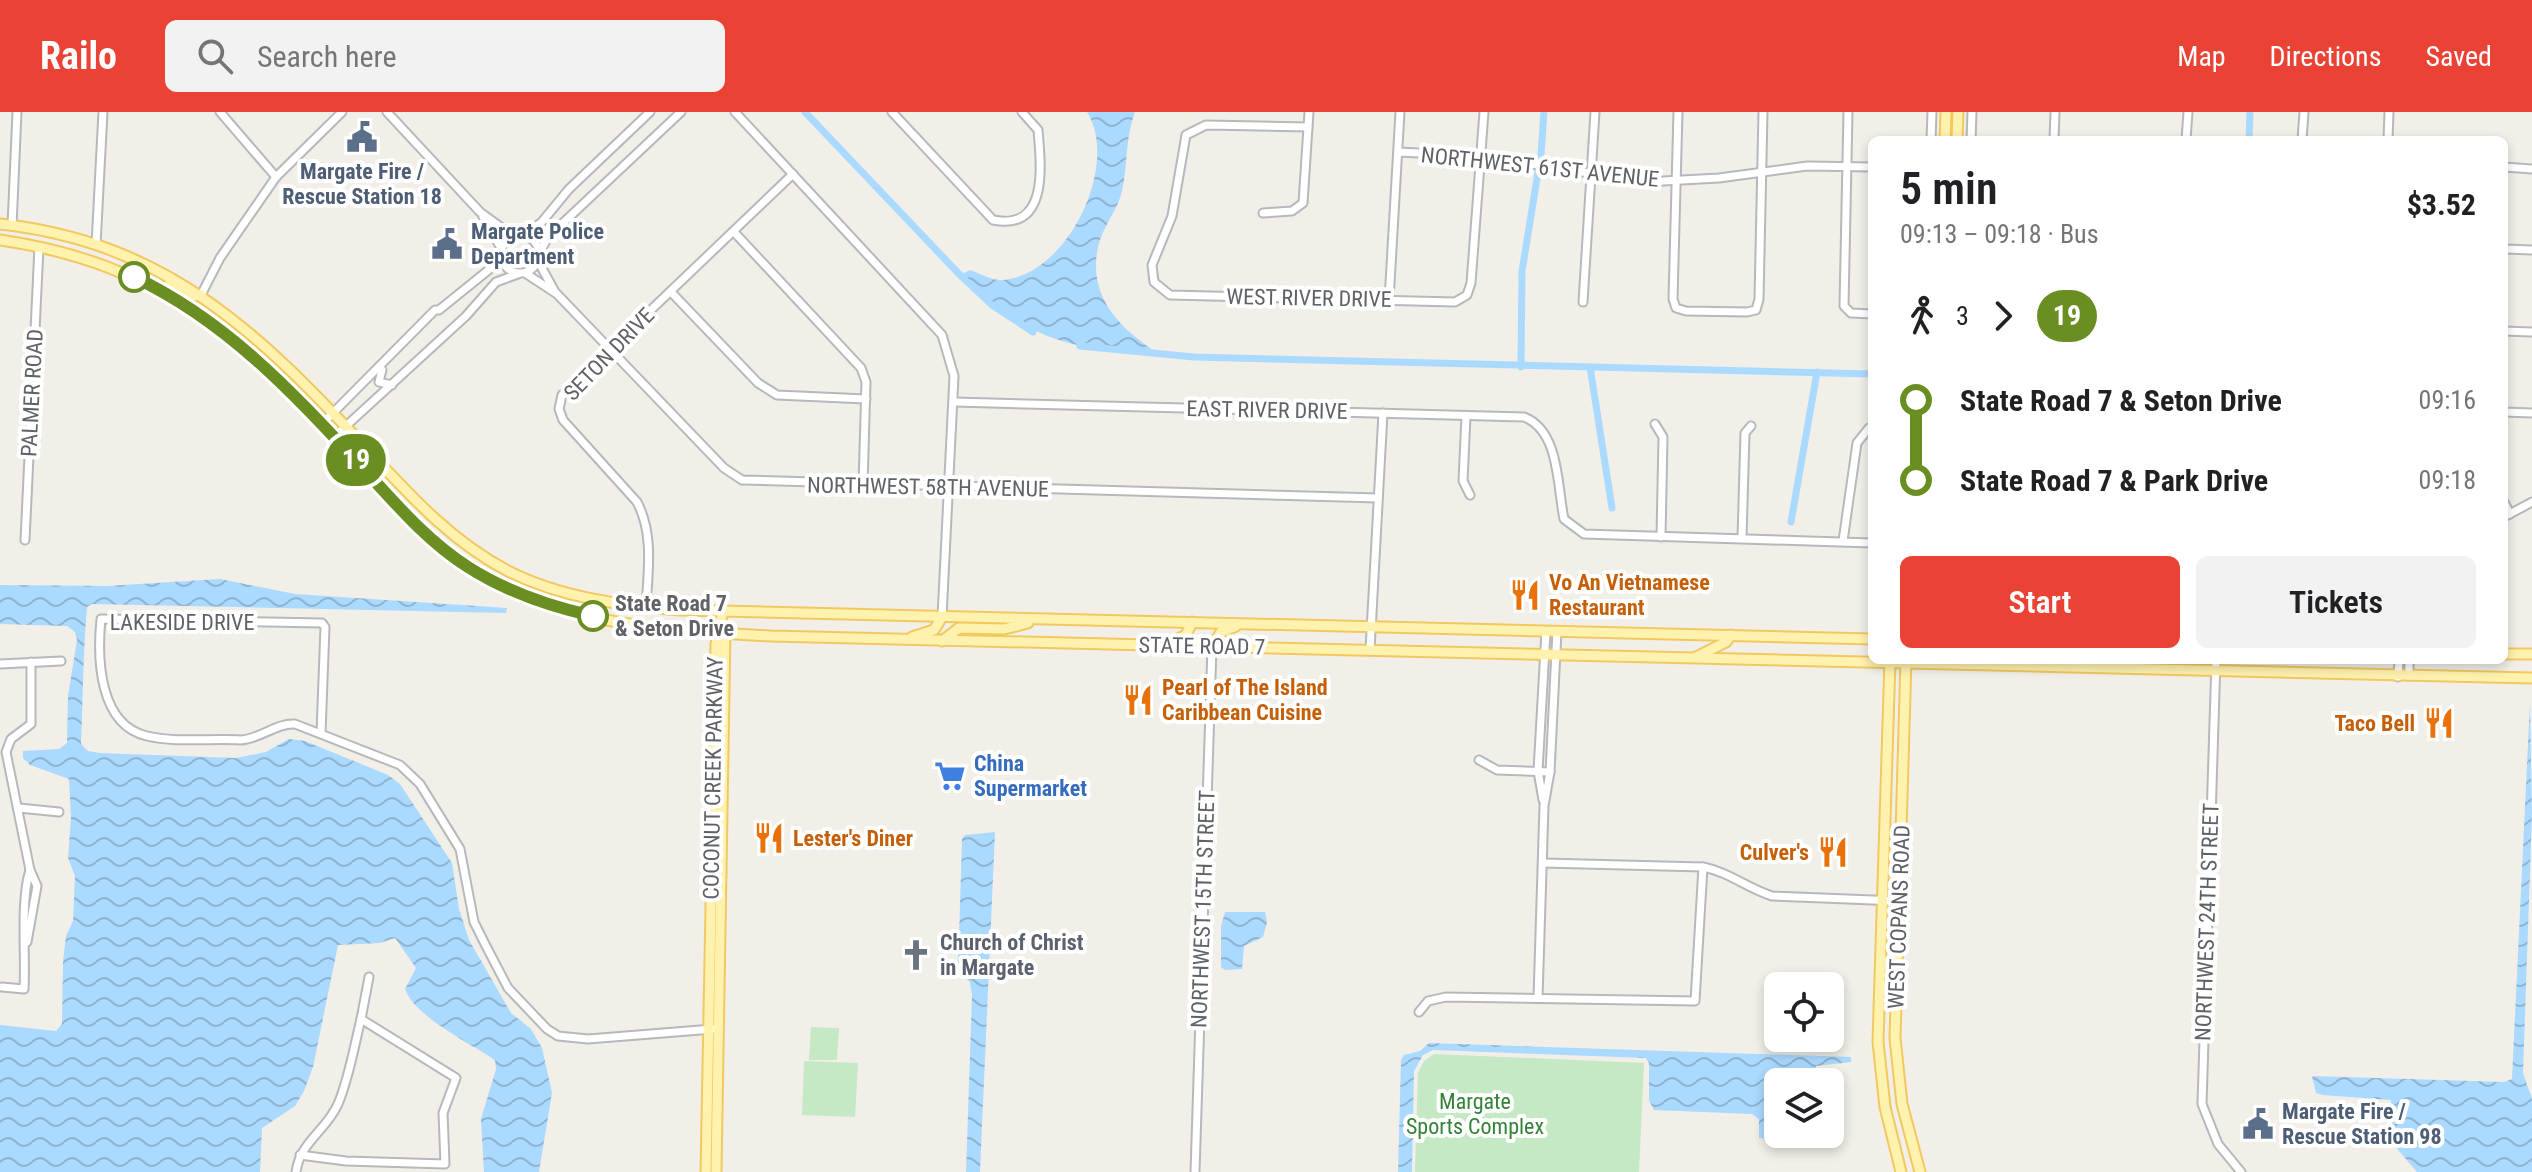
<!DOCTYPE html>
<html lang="en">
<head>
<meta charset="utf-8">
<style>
	:root { --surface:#fff; --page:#f2f2f2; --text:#202124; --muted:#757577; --accent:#ea4335 }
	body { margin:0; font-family:"Roboto Condensed",sans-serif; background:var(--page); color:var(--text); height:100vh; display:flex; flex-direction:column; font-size:30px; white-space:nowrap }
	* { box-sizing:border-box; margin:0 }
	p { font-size:26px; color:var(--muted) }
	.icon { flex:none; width:44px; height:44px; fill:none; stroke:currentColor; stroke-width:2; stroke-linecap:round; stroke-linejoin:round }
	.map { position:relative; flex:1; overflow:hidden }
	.details { position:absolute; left:1868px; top:24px; width:640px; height:528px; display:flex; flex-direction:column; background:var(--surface); border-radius:12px; box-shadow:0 4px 12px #0003 }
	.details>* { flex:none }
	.badge { padding:0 16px; border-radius:26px; font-size:28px; line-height:52px }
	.buttons { position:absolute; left:1764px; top:860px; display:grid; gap:16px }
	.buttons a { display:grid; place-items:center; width:80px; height:80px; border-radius:12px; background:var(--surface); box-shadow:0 4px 12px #0003; font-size:40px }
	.map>.badge { position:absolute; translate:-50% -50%; box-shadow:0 0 0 4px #fff }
	.legs { display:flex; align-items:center; gap:12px; height:88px; padding:0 32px; font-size:26px }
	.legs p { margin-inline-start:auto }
	.headline { display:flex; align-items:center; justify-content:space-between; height:136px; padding:0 32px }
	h1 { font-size:44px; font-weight:600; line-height:60px }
	.primary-button { display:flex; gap:16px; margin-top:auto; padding:16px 32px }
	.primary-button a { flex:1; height:92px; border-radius:12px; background:var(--accent); color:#fff; font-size:32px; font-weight:600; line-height:92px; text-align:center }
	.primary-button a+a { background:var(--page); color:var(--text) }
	ul { padding:0 32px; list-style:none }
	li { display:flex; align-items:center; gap:28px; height:80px; font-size:30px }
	li i { display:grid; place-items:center; width:12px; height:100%; margin:0 10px; background:currentColor }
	li i::after { content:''; width:20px; height:20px; margin:-10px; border:6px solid; border-radius:50%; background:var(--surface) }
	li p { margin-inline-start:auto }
	li:first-child i { background:linear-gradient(#0000 50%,currentColor 0) }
	li:last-child i { background:linear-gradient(currentColor 50%,#0000 0) }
	header { display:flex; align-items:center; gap:48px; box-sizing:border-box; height:112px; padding:0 40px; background:var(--accent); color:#fff }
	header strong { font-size:38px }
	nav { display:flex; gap:44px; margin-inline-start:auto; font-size:28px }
	.search { width:560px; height:72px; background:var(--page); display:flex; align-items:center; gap:20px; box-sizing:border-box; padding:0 28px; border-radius:12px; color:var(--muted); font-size:30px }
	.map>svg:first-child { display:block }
	.park { fill:#c5e8c5 }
	.water { fill:url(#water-waves) }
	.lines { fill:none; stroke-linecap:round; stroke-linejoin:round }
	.canal { stroke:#aadaff; stroke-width:7 }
	.minor-casing { stroke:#b5b8bc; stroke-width:11 }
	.major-casing { stroke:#f2c960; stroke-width:13 }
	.minor { stroke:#fff; stroke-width:7 }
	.major { stroke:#fff2af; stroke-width:9 }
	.line-1-casing { stroke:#fff; stroke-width:18 }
	.line-1 { stroke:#6b8e23; stroke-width:12 }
	.stop-1-dot { fill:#fff; stroke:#6b8e23; stroke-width:4 }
	.labels { text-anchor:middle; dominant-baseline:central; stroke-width:8; stroke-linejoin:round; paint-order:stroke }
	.street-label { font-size:22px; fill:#5f6368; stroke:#fff }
	.service-label { font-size:22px; font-weight:bold; fill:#4e5e75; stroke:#fff; text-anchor:start }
	.food-label { font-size:22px; font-weight:bold; fill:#c56008; stroke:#fff; text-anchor:start }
	.stop-label { font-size:22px; font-weight:bold; fill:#5f6368; stroke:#fff; text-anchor:start }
	.shop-label { font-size:22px; font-weight:bold; fill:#366cbe; stroke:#fff; text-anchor:start }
	.worship-label { font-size:22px; font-weight:bold; fill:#5b616d; stroke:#fff; text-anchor:start }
	.park-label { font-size:22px; fill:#348238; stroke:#fff }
</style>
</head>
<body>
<header>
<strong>Railo</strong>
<div class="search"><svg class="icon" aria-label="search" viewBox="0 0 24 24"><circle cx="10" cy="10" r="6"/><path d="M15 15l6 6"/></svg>Search here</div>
<nav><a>Map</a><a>Directions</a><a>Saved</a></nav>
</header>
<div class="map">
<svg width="2532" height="1060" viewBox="0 0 2532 1060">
	<defs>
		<pattern id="water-waves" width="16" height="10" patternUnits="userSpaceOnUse" patternTransform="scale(2)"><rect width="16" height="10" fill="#aadaff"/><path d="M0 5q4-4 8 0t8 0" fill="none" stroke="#8eb4d2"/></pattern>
	</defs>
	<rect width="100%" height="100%" fill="#f1efe8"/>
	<g class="park">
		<polygon points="811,915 839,916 837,948 809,948"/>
		<polygon points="1434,942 1644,951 1639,1060 1415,1060 1418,961 1424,949"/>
		<polygon points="804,949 858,951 855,1005 802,1003"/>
	</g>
	<g class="water">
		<path d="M1087 0H1135C1125 26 1128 52 1122 79 1118 98 1102 115 1098 135 1087 186 1122 219 1161 243 1068 237 1029 229 960 163L970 158C979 161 989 167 999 168 1065 168 1121 54 1087 0Z"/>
		<path d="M220 467 295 482 507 496 506 501 92 492 87 495C83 541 83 586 81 632L88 639 100 641 236 646 266 640 289 627 305 629 388 663 400 672 452 751 459 797 469 828 511 901 531 917 542 936 552 981 539 1060H484L481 1007 496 957 495 948C470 931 415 905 405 877L416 856 395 826 380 831 338 833 313 955 304 979 295 994 262 1016 260 1060H0V913L56 919 62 912 63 849 66 824 73 809 75 764 68 746 71 706 69 667 30 653 23 646V639L59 637 67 631 68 584 77 528 75 520 67 514 0 512V473L107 474Z"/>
		<polygon points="2530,590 2532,701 2523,961 2532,987 2532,1060 2417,1060 2393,1032 2391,988 2323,983 2316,981 2312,964 2504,970 2512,967"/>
		<polygon points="995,720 980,1060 966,1060 972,883 970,870 958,859 962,727 965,723"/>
		<polygon points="1225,800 1265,800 1267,810 1263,825 1244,834 1242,857 1225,858 1221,855 1221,814"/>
		<polygon points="1429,931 1851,945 1851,950 1816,954 1813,970 1778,970 1778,1022 1814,1022 1811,1031 1759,1026 1759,1007 1752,1002 1654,998 1649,988 1649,951 1646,946 1433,938 1423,943 1414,959 1412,1060 1398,1060 1401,948 1404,943 1420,939"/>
	</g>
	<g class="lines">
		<g class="canal">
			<polyline points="805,0 960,163 992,193 1033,220"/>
			<polyline points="2249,28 2250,0"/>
			<polyline points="1080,234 1194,245 1872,262"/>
			<polyline points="1521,255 1522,159 1541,42 1544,0"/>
			<polyline points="1590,255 1612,396"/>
			<polyline points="1791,410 1817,260"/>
		</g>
		<defs>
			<g id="minor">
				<polyline points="220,0 276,65"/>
				<polyline points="387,0 480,100 513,124"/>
				<polyline points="735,0 942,223 954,264 942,505"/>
				<path d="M892 0 993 108C1049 119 1041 54 1038 18L1022 0"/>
				<polyline points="1678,0 1673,187 1676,196 1686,199 1747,200 1756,198 1759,187 1763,0"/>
				<polyline points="1848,0 1844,194 1851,201 1872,202"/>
				<polyline points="1308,15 1206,13 1186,23 1172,104 1152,153 1154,170 1170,183 1455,190 1467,183 1471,171 1484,0"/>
				<polyline points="1931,28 1932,0"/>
				<polyline points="1971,28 1972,0"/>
				<polyline points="2054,28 2055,0"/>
				<polyline points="2186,28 2188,0"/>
				<polyline points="2302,28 2304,0"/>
				<polyline points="2388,28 2389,0"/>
				<polyline points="1398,40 1481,44 1645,70 1719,66 1807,54 1872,55"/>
				<polyline points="2504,55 2532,57"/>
				<polyline points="1263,101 1292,99 1303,91 1309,0"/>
				<polyline points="483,105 501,136"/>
				<polyline points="12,114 17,0"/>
				<polyline points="734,120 861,256 866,270 863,374"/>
				<circle cx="520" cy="142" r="19"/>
				<polyline points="521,123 541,111 569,77 650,0"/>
				<polyline points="96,133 103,0"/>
				<polyline points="2504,137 2532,138"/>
				<polyline points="539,142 548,125 681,0"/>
				<polyline points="538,149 555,180"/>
				<polyline points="525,161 557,182 724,356 742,368 1378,386"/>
				<polyline points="671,180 758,271 777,283 866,287"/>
				<polyline points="201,183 220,146 276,65 342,0"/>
				<polyline points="1389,188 1400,0"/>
				<polyline points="1583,190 1595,0"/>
				<polyline points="2504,219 2532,220"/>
				<polyline points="382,258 379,270 392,273"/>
				<path d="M954 290 1524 305C1560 319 1557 374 1564 407L1584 422 1872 431"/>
				<polyline points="2504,300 2532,301"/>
				<polyline points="1466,304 1463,369 1470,383"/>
				<polyline points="322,312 435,198 439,198 491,156 500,143"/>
				<polyline points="1655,312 1663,325 1661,425"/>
				<polyline points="334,325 466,204 496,170 518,162"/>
				<polyline points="2504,390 2510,402"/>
				<polyline points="2504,405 2532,390"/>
				<polyline points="1742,426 1745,321 1751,314"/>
				<polyline points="25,428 39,135"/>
				<polyline points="1843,429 1857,331 1869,316"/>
				<path d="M646 495C648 460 654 422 637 390L563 308 559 297 562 283 793 62"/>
				<polyline points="1370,538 1383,301"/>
				<polyline points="2216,548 2202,992 2218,1032 2241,1060"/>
				<polyline points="0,552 61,549"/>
				<polyline points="2409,564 2409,548"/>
				<polyline points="2398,565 2399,548"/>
				<path d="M321 621 325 515 322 511 101 507C97 547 99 613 147 624 176 631 211 626 241 628 260 627 276 611 295 612L400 653 420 672 460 737 474 810 486 834 508 876 547 917 558 924 588 927 713 917"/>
				<polyline points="1479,648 1497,658 1550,660"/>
				<polyline points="1543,688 1538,659 1546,519"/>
				<polyline points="19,696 59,700"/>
				<path d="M1543 751 1703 755C1729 760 1747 776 1772 784L1898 789"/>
				<polyline points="27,830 37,774 30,758 6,640 11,627 31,612 31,550"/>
				<path d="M2 875 24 877C26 842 20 789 30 758"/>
				<polyline points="1538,886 1544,694 1550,660 1557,519"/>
				<polyline points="1419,900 1428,889 1446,885 1695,889 1703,755"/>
				<polyline points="300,1043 346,1049 445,1052 443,1001 456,966 361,907 369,865"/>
				<path d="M296 1060C300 1030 326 1019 338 992 349 966 354 935 361 907"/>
				<polyline points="1195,1060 1212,535"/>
			</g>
			<g id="major">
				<polyline points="1945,28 1946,0"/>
				<polyline points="1957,28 1958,0"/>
				<path d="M0 112C164 130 256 218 363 333 408 381 450 429 508 459 561 486 621 493 679 498L1872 527"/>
				<path d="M0 128C164 152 245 229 353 345 393 388 431 434 482 464 567 514 675 519 771 524L2532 566"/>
				<polyline points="159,177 167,174 188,185 201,183"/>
				<polyline points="912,525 934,518 942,505"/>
				<polyline points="942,529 959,516 1004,517 1028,511"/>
				<polyline points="1168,532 1186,523 1192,510"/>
				<polyline points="1212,535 1221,520 1236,514"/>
				<polyline points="2504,542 2532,542"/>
				<polyline points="1696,545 1726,530 1731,523"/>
				<polyline points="1890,548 1878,930 1885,995 1901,1060"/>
				<polyline points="1906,548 1895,926 1902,992 1920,1060"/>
				<polyline points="706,1060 716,532 723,499"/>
				<polyline points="716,1060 725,518"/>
			</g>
		</defs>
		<use href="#minor" class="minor-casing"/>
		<use href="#major" class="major-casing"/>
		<use href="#minor" class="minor"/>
		<use href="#major" class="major"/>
	</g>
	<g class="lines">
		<defs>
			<path id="line-1" d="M134 165C227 209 293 281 362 355 395 391 427 429 468 455 507 480 548 494 593 504"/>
		</defs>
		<use href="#line-1" class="line-1-casing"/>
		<use href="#line-1" class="line-1"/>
	</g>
	<defs>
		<symbol id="civic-bare" viewBox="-9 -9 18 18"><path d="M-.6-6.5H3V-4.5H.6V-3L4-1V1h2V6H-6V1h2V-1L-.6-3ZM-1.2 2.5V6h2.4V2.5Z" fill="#5c6f8a" stroke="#fff" stroke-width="2.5" paint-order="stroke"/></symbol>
		<symbol id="restaurant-bare" viewBox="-9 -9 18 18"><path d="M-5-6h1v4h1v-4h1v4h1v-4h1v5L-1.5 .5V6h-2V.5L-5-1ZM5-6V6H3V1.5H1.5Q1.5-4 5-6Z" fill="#e8710a" stroke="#fff" stroke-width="2.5" paint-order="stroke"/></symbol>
		<symbol id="supermarket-bare" viewBox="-9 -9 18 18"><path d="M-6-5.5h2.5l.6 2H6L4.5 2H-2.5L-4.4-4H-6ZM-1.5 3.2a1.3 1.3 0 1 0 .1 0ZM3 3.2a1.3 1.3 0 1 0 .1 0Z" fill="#3f7fe0" stroke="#fff" stroke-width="2.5" paint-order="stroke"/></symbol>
		<symbol id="church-bare" viewBox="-9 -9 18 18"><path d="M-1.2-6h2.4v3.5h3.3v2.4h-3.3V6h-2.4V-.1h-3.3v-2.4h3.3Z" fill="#6b7280" stroke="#fff" stroke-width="2.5" paint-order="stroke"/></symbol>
	</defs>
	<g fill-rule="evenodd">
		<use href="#civic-bare" x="340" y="3" width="44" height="44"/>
		<use href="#civic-bare" x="425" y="110" width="44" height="44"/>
		<use href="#restaurant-bare" x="1503" y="461" width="44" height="44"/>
		<use href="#restaurant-bare" x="1116" y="566" width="44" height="44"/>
		<use href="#restaurant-bare" x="2417" y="589" width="44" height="44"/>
		<use href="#supermarket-bare" x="928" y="642" width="44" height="44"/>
		<use href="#restaurant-bare" x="747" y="704" width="44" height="44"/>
		<use href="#restaurant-bare" x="1811" y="718" width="44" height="44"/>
		<use href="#church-bare" x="894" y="821" width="44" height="44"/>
		<use href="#civic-bare" x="2236" y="990" width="44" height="44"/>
	</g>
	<g class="stop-1-dot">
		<circle cx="134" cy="165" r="14"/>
		<circle cx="593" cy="504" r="14"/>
	</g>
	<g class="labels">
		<g class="street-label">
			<text transform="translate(1540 55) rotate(6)">NORTHWEST 61ST AVENUE</text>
			<text transform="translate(1309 186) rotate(1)">WEST RIVER DRIVE</text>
			<text transform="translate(609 242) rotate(-46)">SETON DRIVE</text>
			<text transform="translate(32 281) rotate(-87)">PALMER ROAD</text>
			<text transform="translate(1267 298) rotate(1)">EAST RIVER DRIVE</text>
			<text transform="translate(928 375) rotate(1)">NORTHWEST 58TH AVENUE</text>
			<text x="182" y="510">LAKESIDE DRIVE</text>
			<text transform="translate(1202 534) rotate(1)">STATE ROAD 7</text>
			<text transform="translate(713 666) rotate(-89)">COCONUT CREEK PARKWAY</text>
			<text transform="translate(1203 797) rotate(-88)">NORTHWEST 15TH STREET</text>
			<text transform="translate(1899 805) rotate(-88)">WEST COPANS ROAD</text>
			<text transform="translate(2207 810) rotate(-88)">NORTHWEST 24TH STREET</text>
		</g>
		<g class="service-label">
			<text x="362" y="59" text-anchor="middle">Margate Fire /<tspan x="362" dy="25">Rescue Station 18</tspan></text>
			<text x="471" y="119">Margate Police<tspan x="471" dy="25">Department</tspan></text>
			<text x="2282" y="999">Margate Fire /<tspan x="2282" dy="25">Rescue Station 98</tspan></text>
		</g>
		<g class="food-label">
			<text x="1549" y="470">Vo An Vietnamese<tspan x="1549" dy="25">Restaurant</tspan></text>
			<text x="1162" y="575">Pearl of The Island<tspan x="1162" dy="25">Caribbean Cuisine</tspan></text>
			<text x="2415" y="611" text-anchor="end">Taco Bell</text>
			<text x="793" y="726">Lester's Diner</text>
			<text x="1809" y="740" text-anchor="end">Culver's</text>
		</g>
		<g class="stop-label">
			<text x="615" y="491">State Road 7<tspan x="615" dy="25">&amp; Seton Drive</tspan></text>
		</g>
		<g class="shop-label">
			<text x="974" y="651">China<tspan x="974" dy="25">Supermarket</tspan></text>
		</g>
		<g class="worship-label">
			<text x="940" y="830">Church of Christ<tspan x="940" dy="25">in Margate</tspan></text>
		</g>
		<g class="park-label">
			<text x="1475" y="989">Margate<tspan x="1475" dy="25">Sports Complex</tspan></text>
		</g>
	</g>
</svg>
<div class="buttons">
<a><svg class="icon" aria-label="locate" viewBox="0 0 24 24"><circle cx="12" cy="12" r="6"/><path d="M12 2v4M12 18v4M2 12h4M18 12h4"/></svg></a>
<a><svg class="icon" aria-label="layers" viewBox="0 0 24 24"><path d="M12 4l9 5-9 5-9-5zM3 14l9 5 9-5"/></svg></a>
</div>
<b class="badge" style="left:356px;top:348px;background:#6b8e23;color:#fff">19</b>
<section class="details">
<div class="headline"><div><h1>5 min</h1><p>09:13 – 09:18 · Bus</p></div><b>$3.52</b></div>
<div class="legs"><svg class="icon" aria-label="walk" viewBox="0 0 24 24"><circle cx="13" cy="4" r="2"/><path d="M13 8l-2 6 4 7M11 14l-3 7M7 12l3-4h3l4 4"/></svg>3<svg class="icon" aria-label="forward" viewBox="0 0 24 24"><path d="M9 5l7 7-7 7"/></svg><b class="badge" style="background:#6b8e23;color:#fff">19</b></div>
<ul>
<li><i style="color:#6b8e23"></i><b>State Road 7 &amp; Seton Drive</b><p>09:16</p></li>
<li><i style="color:#6b8e23"></i><b>State Road 7 &amp; Park Drive</b><p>09:18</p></li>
</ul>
<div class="primary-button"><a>Start</a><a>Tickets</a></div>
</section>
</div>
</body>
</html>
